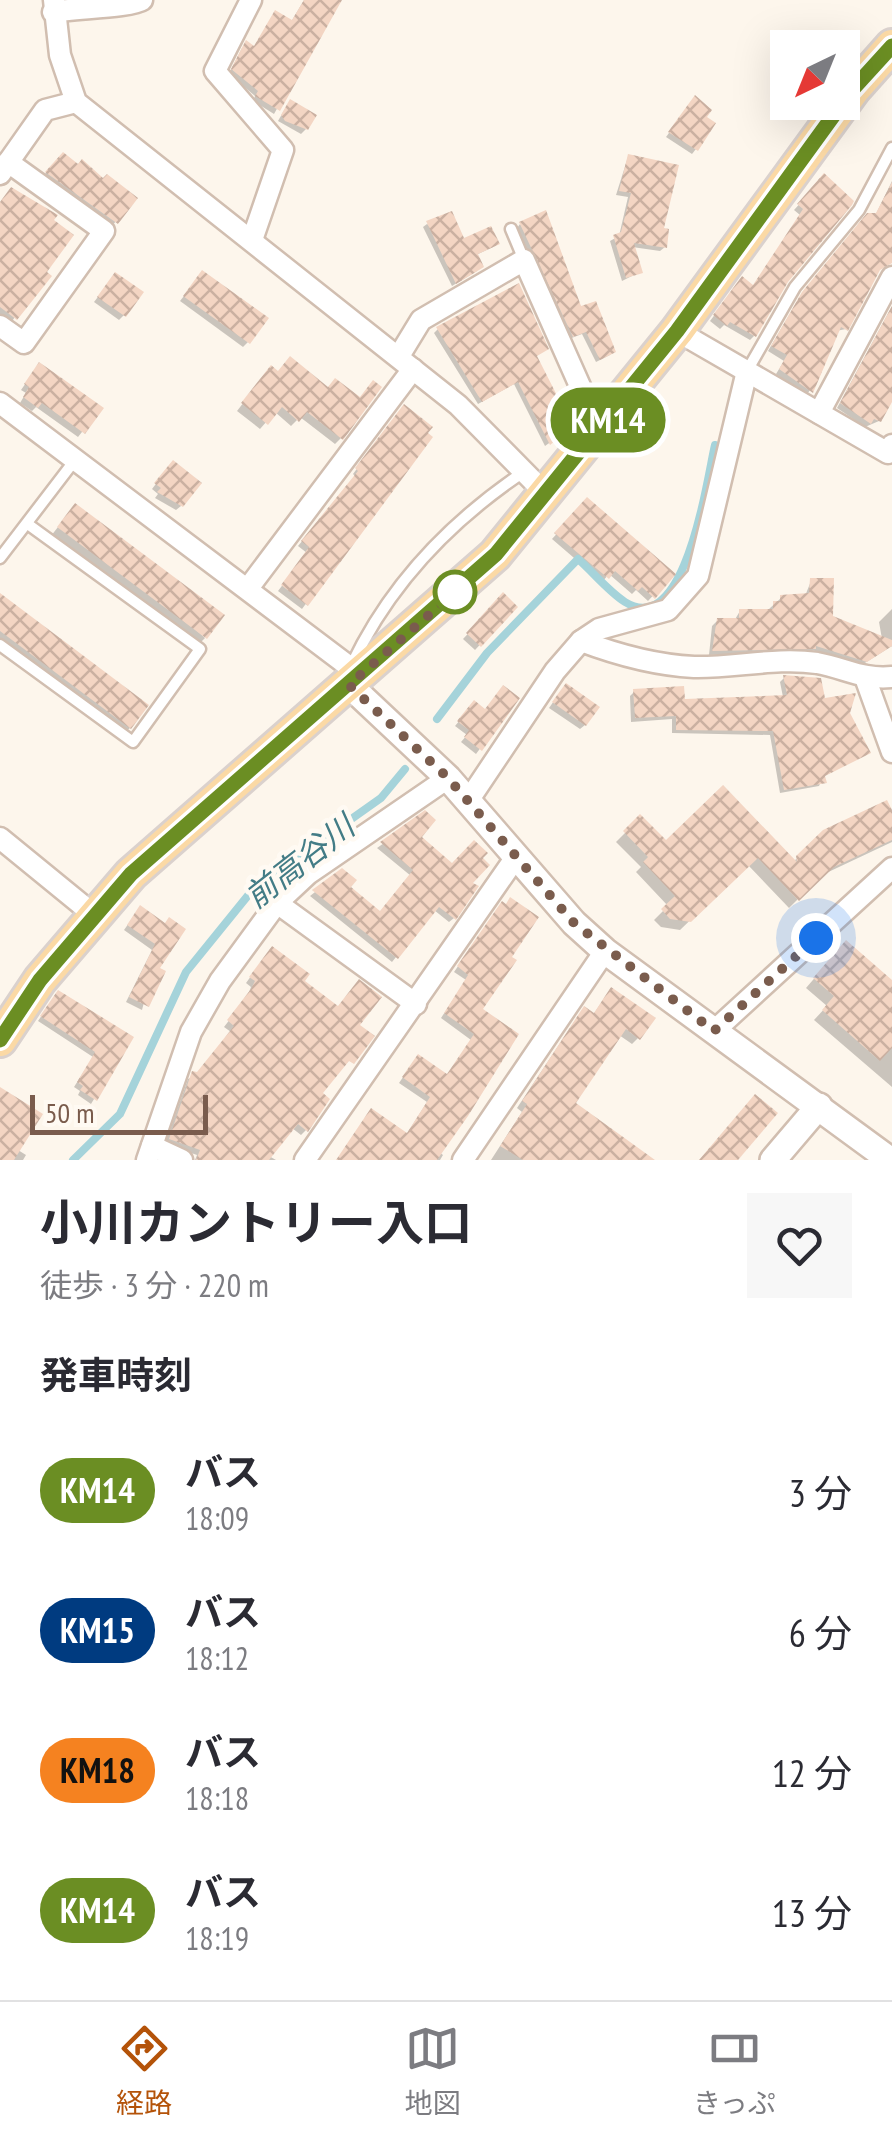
<!DOCTYPE html>
<html lang="ja">
<head>
<meta charset="utf-8">
<style>
	:root { --surface:#fff; --page:#f7f7f7; --text:#2b2b33; --muted:#7c7c81; --line:#e1e1e2; --accent:#b45309 }
	body { margin:0; font-family:"PT Sans Narrow","Noto Sans JP",sans-serif; background:var(--page); color:var(--text); height:100vh; display:flex; flex-direction:column; font-size:38px; white-space:nowrap }
	* { box-sizing:border-box; margin:0 }
	p { font-size:32px; color:var(--muted) }
	.icon { flex:none; width:55px; height:55px; fill:none; stroke:currentColor; stroke-width:2; stroke-linecap:round; stroke-linejoin:round }
	.map { position:relative; height:1160px; overflow:hidden }
	.drawer { display:flex; flex-direction:column; background:var(--surface); flex:1 }
	.drawer>* { flex:none }
	.badge { padding:0 20px; border-radius:32px; font-size:35px; line-height:65px }
	.needle { width:65px; rotate:223deg }
	.controls { position:absolute; left:770px; top:30px; display:grid; gap:20px }
	.controls a { display:grid; place-items:center; width:90px; height:90px; border-radius:0px; background:var(--surface); box-shadow:0 10px 40px #0002; font-size:50px }
	.scale { position:absolute; left:30px; bottom:25px; width:178px; box-sizing:border-box; padding-left:10px; border:5px solid #7a5c4d; border-top:0; font-size:28px; line-height:35px; white-space:nowrap; color:#7a5c4d; -webkit-text-stroke:8px #fffaf3; paint-order:stroke }
	.you { position:absolute; width:50px; height:50px; margin:-25px; border:8px solid #fff; border-radius:50%; background:#1a73e8; box-shadow:0 0 0 15px #1a73e833 }
	.map>.badge { position:absolute; translate:-50% -50%; box-shadow:0 0 0 5px #fff }
	h2 { padding:0 40px; font-size:38px; line-height:90px }
	.round { display:grid; place-items:center; flex:none; width:105px; height:105px; border-radius:0px; background:var(--page) }
	.head { display:flex; align-items:center; justify-content:space-between; height:170px; padding:0 40px }
	h1 { font-size:48px; font-weight:700; line-height:75px }
	ul { padding:0; list-style:none }
	li { display:flex; align-items:center; gap:30px; height:140px; padding:0 40px }
	li div { flex:1 }
	li b { display:block; font-size:38px }
	li em { font-style:normal }
	li .badge { min-width:110px; font-weight:700; text-align:center }
	.dock { display:flex; justify-content:space-around; align-items:center; height:140px; border-top:2px solid var(--line); background:var(--surface); font-size:28px; color:var(--muted) }
	.dock a { display:grid; justify-items:center; gap:5px }
	.dock .current { color:var(--accent) }
	.map>svg:first-child { display:block }
	.shadow { fill:#0003 }
	.lines { fill:none; stroke-linecap:round; stroke-linejoin:round }
	.stream { stroke:#a5d3da; stroke-width:8 }
	.building { fill:url(#building-cross-hatch) }
	.service-casing { stroke:#d1beb0; stroke-width:15 }
	.minor-casing { stroke:#d1beb0; stroke-width:25 }
	.tertiary-casing { stroke:#d1beb0; stroke-width:30 }
	.primary-casing { stroke:#dad1cd; stroke-width:38 }
	.service { stroke:#fff; stroke-width:10 }
	.minor { stroke:#fff; stroke-width:20 }
	.tertiary { stroke:#fff; stroke-width:25 }
	.primary { stroke:#fbd9a5; stroke-width:32 }
	.line-casing { stroke:#fff; stroke-width:22 }
	.line { stroke:#6b8e23; stroke-width:15 }
	.walk { stroke:#7a5c4d; stroke-width:10; stroke-dasharray:0 18 }
	.stop-dot { fill:#fff; stroke:#6b8e23; stroke-width:5 }
	.labels { text-anchor:middle; dominant-baseline:central; stroke-width:9; stroke-linejoin:round; paint-order:stroke }
	.water-label { font-size:32px; font-style:italic; fill:#437c86; stroke:#fffaf3 }
</style>
</head>
<body>
<div class="map">
<svg width="892" height="1160" viewBox="0 0 892 1160">
	<defs>
		<pattern id="building-cross-hatch" width="8" height="8" patternUnits="userSpaceOnUse" patternTransform="scale(2.5)"><rect width="8" height="8" fill="#f3d5c3"/><path d="M0 0l8 8M0 8l8-8" fill="none" stroke="#cab0a1"/></pattern>
	</defs>
	<rect width="100%" height="100%" fill="#fdf6ec"/>
	<g class="shadow">
		<polygon points="304,0 339,0 274,114 253,101 255,96 229,74 242,48 253,48 291,22"/>
		<polygon points="691,103 696,149 692,154 666,137"/>
		<polygon points="286,107 306,129 301,134 278,121"/>
		<polygon points="63,155 135,199 111,227 42,177"/>
		<polygon points="628,157 665,247 660,251 632,247 640,272 622,281 610,241 619,236 628,197 616,195"/>
		<polygon points="824,177 786,280 754,336 750,340 724,325 720,329 710,321 738,284 752,288 800,215 794,210"/>
		<polygon points="892,181 892,261 878,269 846,329 836,331 817,369 822,372 806,396 776,374 784,361 768,351 798,300 875,216"/>
		<polygon points="0,204 43,273 11,323 0,316"/>
		<polygon points="427,224 462,242 493,247 476,255 477,271 452,286 423,227"/>
		<polygon points="520,224 614,351 610,355 596,362 582,334 569,339 517,228"/>
		<polygon points="198,278 248,342 243,347 180,301"/>
		<polygon points="111,280 124,315 119,320 94,302"/>
		<polygon points="892,306 892,399 879,421 865,427 837,408"/>
		<polygon points="438,329 534,357 566,431 545,446 514,384 478,404 434,333"/>
		<polygon points="35,370 101,408 78,437 36,407 32,411 20,403 26,393 21,390"/>
		<polygon points="265,375 341,438 335,444 300,417 291,426 275,412 260,429 237,411"/>
		<polygon points="399,412 429,438 302,609 278,591 307,553 298,546 356,477 353,474"/>
		<polygon points="168,468 181,506 176,510 155,498 158,494 152,489"/>
		<polygon points="588,500 672,575 648,601 636,590 632,594 609,574 602,582 552,539"/>
		<polygon points="68,514 205,638 198,645 51,536"/>
		<polygon points="811,581 830,618 882,639 879,622 892,609 892,646 860,666 812,650 709,655 712,626 718,620 734,621 740,611 769,609 781,598 805,596"/>
		<polygon points="503,596 515,607 475,650 463,639"/>
		<polygon points="0,601 130,728 122,735 0,644"/>
		<polygon points="784,678 848,713 868,752 823,777 819,786 780,793 770,735 672,733 672,719 631,722 630,696 635,691 683,702 783,697 780,682"/>
		<polygon points="561,691 585,725 580,729 549,708"/>
		<polygon points="517,699 476,754 461,742 467,735 455,726 470,708 484,712"/>
		<polygon points="425,814 418,837 469,883 454,918 449,922 434,910 392,962 310,896 342,871 347,888 380,914 411,876 377,848"/>
		<polygon points="892,816 892,842 822,875 789,908 748,865 680,930 661,927 654,920 668,906 636,872 641,867 616,842 640,818 666,844 793,862 825,832"/>
		<polygon points="498,909 479,1010 515,1035 439,1152 443,1155 440,1160 337,1160 406,1135 427,1102 399,1083 414,1061 446,1077 471,1040 441,1018 466,980 454,972"/>
		<polygon points="136,913 164,925 142,1010 126,1002 152,950 124,930"/>
		<polygon points="837,952 892,985 892,1087 814,1020 827,1006 806,988"/>
		<polygon points="267,954 371,1036 319,1094 306,1130 301,1135 292,1128 269,1156 276,1160 195,1160 197,1155 165,1144 188,1079 196,1075 231,1032 224,1027 247,997 251,987 246,983"/>
		<polygon points="605,997 638,1038 632,1044 619,1035 573,1104 651,1160 491,1160 522,1112 517,1108 578,1016 593,1015"/>
		<polygon points="54,998 131,1038 91,1104 78,1095 80,1091 74,1087 93,1057 38,1021"/>
		<polygon points="0,1090 18,1150 26,1155 23,1160 0,1160"/>
	</g>
	<g class="lines">
		<g class="stream">
			<path d="M437 719 487 653 578 559C593 572 608 591 625 602 686 640 707 478 715 445"/>
			<polyline points="73,1160 120,1114 186,972 254,888 381,798 405,769"/>
		</g>
	</g>
	<g class="building">
		<polygon points="304,0 342,0 280,111 255,96 258,91 231,69 246,40 254,46 275,10 292,20"/>
		<polygon points="695,95 712,110 707,117 716,123 698,151 668,132"/>
		<polygon points="290,99 317,115 308,130 285,121 281,115"/>
		<polygon points="63,152 78,164 82,159 103,178 107,174 138,198 118,224 45,172"/>
		<polygon points="628,154 679,165 664,228 669,229 667,248 634,243 643,273 626,278 613,235 621,232 631,193 619,191"/>
		<polygon points="824,173 854,201 852,205 788,282 756,337 730,322 727,326 713,315 742,276 753,285 803,209 797,204"/>
		<polygon points="892,182 892,263 880,270 848,331 841,327 813,393 779,369 787,355 771,346 802,292 867,213 876,213"/>
		<polygon points="11,187 58,215 54,220 74,235 47,272 52,276 17,320 0,307 0,202"/>
		<polygon points="546,210 581,306 596,301 616,352 600,360 586,332 573,337 519,222"/>
		<polygon points="452,211 464,238 491,226 500,244 478,254 484,267 456,284 426,221"/>
		<polygon points="202,270 269,318 250,344 183,296"/>
		<polygon points="115,272 144,292 126,317 97,297"/>
		<polygon points="519,283 549,349 537,356 573,427 550,445 518,382 482,402 436,327"/>
		<polygon points="892,306 892,402 881,422 874,419 871,424 840,403"/>
		<polygon points="290,356 328,387 335,378 360,397 373,380 382,387 343,440 307,412 299,422 282,407 268,425 241,403 271,365 278,371"/>
		<polygon points="39,362 104,408 85,434 42,403 38,408 23,397 29,387 24,384"/>
		<polygon points="404,404 433,427 428,433 433,437 308,606 281,585 309,547 301,541 358,471 355,468"/>
		<polygon points="173,460 202,483 183,507 157,492 161,488 154,483"/>
		<polygon points="587,497 676,574 655,599 642,587 638,591 615,571 609,579 554,533"/>
		<polygon points="75,503 225,615 207,639 57,527"/>
		<polygon points="810,578 834,578 833,616 892,640 892,646 867,662 816,646 816,649 712,651 717,618 739,618 739,609 773,609 773,601 780,601 780,595 809,593"/>
		<polygon points="503,592 518,607 481,647 466,633"/>
		<polygon points="0,593 149,705 131,729 0,631"/>
		<polygon points="783,675 821,678 825,698 856,693 850,713 871,753 825,776 827,783 784,790 773,731 676,730 676,716 635,718 633,689 684,686 685,699 787,695"/>
		<polygon points="566,683 600,707 586,726 552,702"/>
		<polygon points="503,685 520,698 482,751 464,737 469,730 457,721 474,700 485,709"/>
		<polygon points="723,785 797,862 796,856 823,830 887,800 892,810 892,840 834,867 799,901 758,858 691,922 670,919 661,909 675,896 643,862 648,857 623,831 640,814 666,840"/>
		<polygon points="425,810 436,820 422,837 452,863 474,840 488,853 483,858 490,865 473,883 479,886 456,920 439,907 398,959 312,890 342,868 357,880 351,887 380,911 413,870 380,842"/>
		<polygon points="510,897 539,917 512,957 517,960 483,1009 519,1034 468,1116 437,1160 336,1160 371,1108 407,1133 430,1097 402,1077 418,1054 447,1074 474,1034 444,1013 468,975 457,966 502,901 506,904"/>
		<polygon points="140,905 165,923 169,917 186,929 160,968 166,971 149,1007 129,997 155,944 127,925"/>
		<polygon points="846,940 892,980 892,1048 880,1061 822,1010 834,996 813,978"/>
		<polygon points="272,946 310,974 305,981 338,1006 359,979 382,997 360,1025 375,1036 354,1064 349,1061 323,1093 330,1099 308,1132 298,1124 269,1160 196,1160 200,1150 169,1139 192,1071 197,1072 234,1026 227,1020 251,989 255,981 249,977"/>
		<polygon points="611,987 656,1018 640,1040 626,1029 576,1103 655,1160 523,1160 500,1146 527,1104 522,1101 584,1006 594,1013"/>
		<polygon points="58,990 134,1037 97,1101 80,1090 83,1086 77,1082 95,1052 40,1016"/>
		<polygon points="0,1087 43,1114 14,1160 0,1160"/>
		<polygon points="755,1094 778,1113 738,1160 699,1160"/>
	</g>
	<g class="lines">
		<defs>
			<g id="service">
				<polyline points="511,229 524,260"/>
				<polyline points="747,371 795,287 859,210 892,148"/>
				<polyline points="0,558 75,460"/>
				<polyline points="0,645 133,742 200,649 29,525"/>
				<path d="M352 664C390 584 452 520 525 471"/>
			</g>
			<g id="minor">
				<polyline points="54,0 60,55 76,102 458,405 547,495"/>
				<polyline points="251,0 215,71 283,150 252,240"/>
				<path d="M53 12C73 8 132 7 142 0"/>
				<polyline points="0,174 45,110 76,102"/>
				<polyline points="0,326 24,343 104,231 8,162"/>
				<polyline points="677,331 888,453 892,445"/>
				<polyline points="399,356 421,320 524,260 600,431"/>
				<polyline points="0,403 359,674"/>
				<polyline points="819,413 892,277"/>
				<polyline points="249,587 413,369"/>
				<path d="M581 641C618 655 654 665 694 667 735 668 776 657 817 663 845 668 863 680 892 677"/>
				<polyline points="866,680 892,752"/>
				<polyline points="468,801 555,671 581,641 599,629 668,610 698,576 747,371"/>
				<polyline points="0,838 93,914"/>
				<polyline points="277,903 416,1004"/>
				<polyline points="714,1031 892,868"/>
				<polyline points="152,1146 182,1160"/>
				<polyline points="147,1160 191,1032 220,981 277,903 308,874 448,778"/>
				<polyline points="305,1160 516,857"/>
				<polyline points="463,1160 605,951"/>
			</g>
			<g id="tertiary">
				<polyline points="349,685 448,778 574,923 605,951 890,1160"/>
				<polyline points="773,1160 819,1106"/>
			</g>
			<polyline id="primary" points="0,1040 40,980 131,874 495,555 677,331 853,90 892,46"/>
		</defs>
		<use href="#service" class="service-casing"/>
		<use href="#minor" class="minor-casing"/>
		<use href="#tertiary" class="tertiary-casing"/>
		<use href="#primary" class="primary-casing"/>
		<use href="#service" class="service"/>
		<use href="#minor" class="minor"/>
		<use href="#tertiary" class="tertiary"/>
		<use href="#primary" class="primary"/>
	</g>
	<g class="lines">
		<defs>
			<polyline id="line" points="0,1040 40,980 131,874 496,554 677,331 852,90 892,46"/>
		</defs>
		<use href="#line" class="line-casing"/>
		<use href="#line" class="line"/>
		<polyline class="walk" points="455,592 349,685 448,778 574,923 714,1031 816,938"/>
	</g>
	<circle class="stop-dot" cx="455" cy="592" r="20"/>
	<g class="labels">
		<g class="water-label">
			<text transform="translate(299 861) rotate(-38)">前高谷川</text>
		</g>
	</g>
</svg>
<div class="controls">
<a><svg class="needle" viewBox="-14 -14 28 28"><path d="M0-13l5 13h-10z" fill="#e53935"/><path d="M0 13l5-13h-10z" fill="#7c7c81"/></svg></a>
</div>
<div class="scale">50 m</div>
<div class="you" style="left:816px;top:938px"></div>
<b class="badge" style="left:608px;top:420px;background:#6b8e23;color:#fff">KM14</b>
</div>
<section class="drawer">
<div class="head"><div><h1>小川カントリー入口</h1><p>徒歩 · 3 分 · 220 m</p></div><a class="round"><svg class="icon" aria-label="heart" viewBox="0 0 24 24"><path d="M12 20l-8-8c-3-5 5-10 8-4 3-6 11-1 8 4z"/></svg></a></div>
<h2>発車時刻</h2>
<ul>
<li><span class="badge" style="background:#6b8e23;color:#fff">KM14</span><div><b>バス</b><p>18:09</p></div><em>3 分</em></li>
<li><span class="badge" style="background:#003b80;color:#fff">KM15</span><div><b>バス</b><p>18:12</p></div><em>6 分</em></li>
<li><span class="badge" style="background:#f58220;color:#111">KM18</span><div><b>バス</b><p>18:18</p></div><em>12 分</em></li>
<li><span class="badge" style="background:#6b8e23;color:#fff">KM14</span><div><b>バス</b><p>18:19</p></div><em>13 分</em></li>
</ul>
</section>
<nav class="dock">
<a class="current"><svg class="icon" aria-label="directions" viewBox="0 0 24 24"><path d="M12 3l9 9-9 9-9-9zM9 14v-3h6M13 9l2 2-2 2"/></svg>経路</a>
<a><svg class="icon" aria-label="map" viewBox="0 0 24 24"><path d="M3 6l6-2 6 2 6-2v14l-6 2-6-2-6 2zM9 4v14M15 6v14"/></svg>地図</a>
<a><svg class="icon" aria-label="tickets" viewBox="0 0 24 24"><path d="M3 7h18v10H3zM15 7v10"/></svg>きっぷ</a>
</nav>
</body>
</html>
